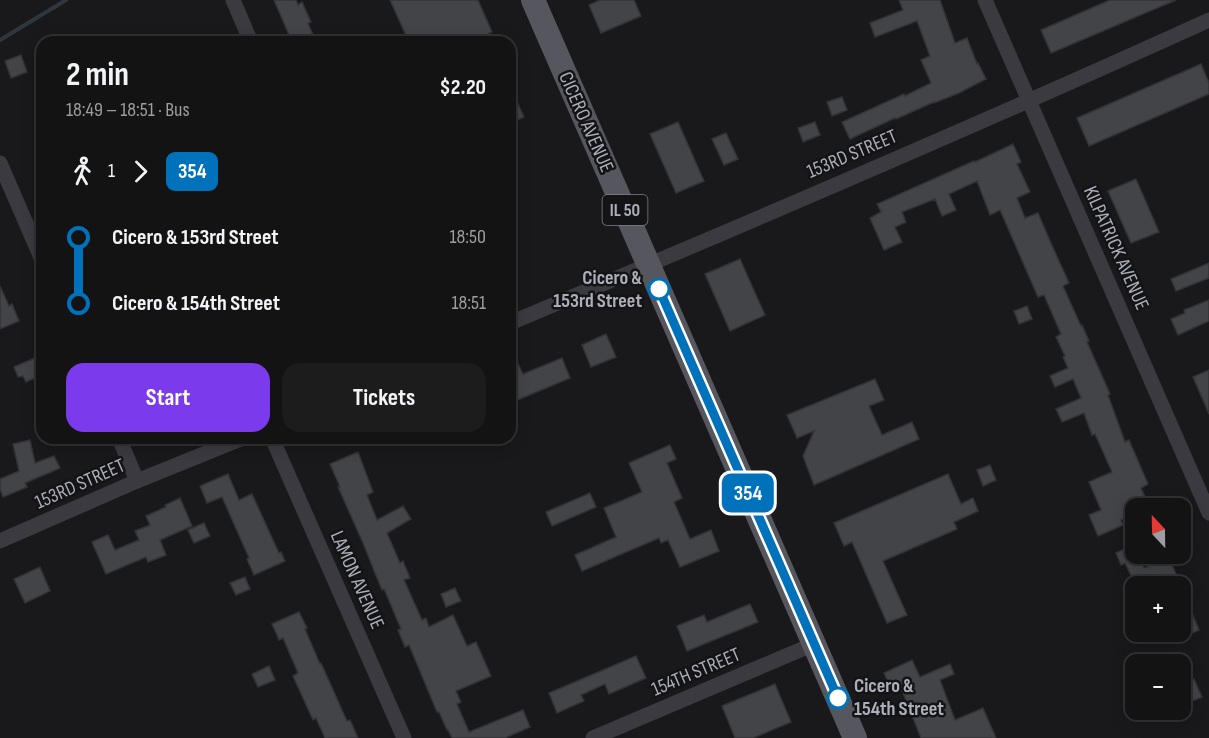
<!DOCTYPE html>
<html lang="en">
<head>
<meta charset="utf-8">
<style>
	:root { --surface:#131314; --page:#1c1c1d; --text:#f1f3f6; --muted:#9d9ea0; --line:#323234; --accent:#7c3aed }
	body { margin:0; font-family:"Sofia Sans Condensed",sans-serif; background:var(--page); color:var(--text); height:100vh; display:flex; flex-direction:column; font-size:22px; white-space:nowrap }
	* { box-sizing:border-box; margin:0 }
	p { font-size:20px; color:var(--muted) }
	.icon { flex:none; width:33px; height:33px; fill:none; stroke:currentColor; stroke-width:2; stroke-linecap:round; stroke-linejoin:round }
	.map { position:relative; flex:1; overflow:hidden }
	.panel { position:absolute; left:36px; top:36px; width:480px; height:408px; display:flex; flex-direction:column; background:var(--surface); border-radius:18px; box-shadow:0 3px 15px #0003,0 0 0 2px var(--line) }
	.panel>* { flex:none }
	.badge { padding:0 12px; border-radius:9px; font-size:21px; line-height:39px }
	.needle { width:39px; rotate:338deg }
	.tools { position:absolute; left:1125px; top:498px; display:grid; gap:12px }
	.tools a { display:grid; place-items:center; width:66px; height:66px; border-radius:12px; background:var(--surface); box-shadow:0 3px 15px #0003,0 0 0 2px var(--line); font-size:30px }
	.map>.badge { position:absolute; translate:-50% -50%; box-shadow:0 0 0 3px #fff }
	.legs { display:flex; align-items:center; gap:9px; height:66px; padding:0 30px; font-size:20px }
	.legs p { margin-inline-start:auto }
	.headline { display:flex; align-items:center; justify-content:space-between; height:102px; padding:0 30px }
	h1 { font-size:33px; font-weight:700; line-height:45px }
	.primary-button { display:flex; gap:12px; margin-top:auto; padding:12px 30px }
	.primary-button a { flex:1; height:69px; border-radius:18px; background:var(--accent); color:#fff; font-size:24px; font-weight:700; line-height:69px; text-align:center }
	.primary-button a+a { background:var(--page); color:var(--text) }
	ul { padding:0 30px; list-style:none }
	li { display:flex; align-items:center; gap:21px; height:66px; font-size:22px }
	li i { display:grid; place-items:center; width:9px; height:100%; margin:0 8px; background:currentColor }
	li i::after { content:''; width:15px; height:15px; margin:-8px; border:4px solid; border-radius:50%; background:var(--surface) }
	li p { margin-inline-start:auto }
	li:first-child i { background:linear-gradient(#0000 50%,currentColor 0) }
	li:last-child i { background:linear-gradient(currentColor 50%,#0000 0) }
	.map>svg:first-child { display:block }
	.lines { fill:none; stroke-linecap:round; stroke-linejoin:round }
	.stream { stroke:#2f373e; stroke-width:4 }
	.building { fill:#434448; stroke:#333337; stroke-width:1.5 }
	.street { stroke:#3a3a40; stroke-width:15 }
	.primary { stroke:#56575e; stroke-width:24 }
	.line-1-casing { stroke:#fff; stroke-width:14 }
	.line-1 { stroke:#0072bc; stroke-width:9 }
	.stop-1-dot { fill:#fff; stroke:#0072bc; stroke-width:3 }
	.labels { text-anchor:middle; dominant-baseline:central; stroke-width:5; stroke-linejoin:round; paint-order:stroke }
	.shield { fill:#141416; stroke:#7e8089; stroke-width:1.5 }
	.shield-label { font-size:18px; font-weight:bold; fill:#acafba }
	.street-label { font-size:20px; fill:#acafba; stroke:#141416 }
	.stop-label { font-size:20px; font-weight:bold; fill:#acafba; stroke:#141416; text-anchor:end }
</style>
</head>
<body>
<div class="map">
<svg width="1209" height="738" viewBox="0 0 1209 738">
	<rect width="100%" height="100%" fill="#19191b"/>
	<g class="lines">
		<polyline class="stream" points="0,40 66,0"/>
	</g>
	<g class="building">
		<polygon points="274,0 296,0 298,5 302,2 311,22 308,23 316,42 292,42"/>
		<polygon points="390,0 478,0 492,32 489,33 493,42 409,42"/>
		<polygon points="600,0 634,0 641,16 601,33 589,5"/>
		<polygon points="899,0 940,0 955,43 967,38 977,64 978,63 986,79 959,93 934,103 934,102 896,119 895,118 850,139 842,122 904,94 905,96 931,83 921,60 930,56 917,21 875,37 870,23 903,10"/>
		<polygon points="1110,0 1176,0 1051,53 1041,30"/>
		<polygon points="21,55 27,72 11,78 5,61"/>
		<polygon points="1201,64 1209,83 1209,94 1089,146 1077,118"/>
		<polygon points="510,86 524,117 510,123"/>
		<polygon points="842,97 847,110 832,116 827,102"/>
		<polygon points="678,122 704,181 676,193 650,134"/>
		<polygon points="815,122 820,135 803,142 798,128"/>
		<polygon points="726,133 738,159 724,165 712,139"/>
		<polygon points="1013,144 1021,162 1017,164 1030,192 1017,198 1025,218 1038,213 1050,241 1069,283 1063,286 1081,326 1082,325 1089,341 1087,342 1110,394 1108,395 1125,442 1129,440 1148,484 1141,488 1150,508 1136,508 1136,514 1121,520 1123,525 1098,536 1089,515 1101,510 1089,482 1112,472 1095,434 1092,435 1084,413 1062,422 1056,409 1081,398 1073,379 1055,387 1050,376 1068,368 1063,357 1065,356 1056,337 1061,334 1044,295 1038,297 1000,210 990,215 977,181 949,194 956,210 942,216 935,199 902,212 906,222 895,227 902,242 884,250 870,218 881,212 877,204 974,161 975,162"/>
		<polygon points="1136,179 1159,232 1131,243 1108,191"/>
		<polygon points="740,259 765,315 730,331 705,274"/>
		<polygon points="1209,263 1209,278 1176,291 1171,279"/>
		<polygon points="0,286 9,306 12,304 19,321 0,329"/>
		<polygon points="1209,300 1209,321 1178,335 1171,319 1185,313 1184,310"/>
		<polygon points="1027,306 1032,319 1019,324 1014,311"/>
		<polygon points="606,334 616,357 591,367 582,345"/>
		<polygon points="37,357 42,369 42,375 26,382 23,376 18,377 14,367"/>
		<polygon points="562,358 570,378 510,403 510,367 518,364 523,374"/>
		<polygon points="1209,370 1209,414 1193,377"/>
		<polygon points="875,379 884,400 869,406 882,435 912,422 919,439 814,485 803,456 814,431 797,438 787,415"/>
		<polygon points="30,440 35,463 54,456 60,468 25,483 27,487 3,497 0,489 0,479 19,471 13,444"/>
		<polygon points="670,445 676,459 667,463 682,498 674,502 690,539 711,530 719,551 680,567 668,540 661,543 659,538 582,571 575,555 616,537 604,508 642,492 629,463"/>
		<polygon points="358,452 373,492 367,495 377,520 403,506 411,519 387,533 400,563 403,561 410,578 404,580 422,620 426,618 429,627 453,615 467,646 476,642 491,676 456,691 461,702 457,704 469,732 523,710 530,727 505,738 452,738 448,730 447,730 439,712 437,712 409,645 405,647 398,630 401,629 384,589 382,590 375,573 363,543 338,487 340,487 330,464"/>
		<polygon points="990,465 996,480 983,486 977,470"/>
		<polygon points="228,474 239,500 252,494 279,553 281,552 285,561 254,575 247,559 249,558 222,497 207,503 200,486"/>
		<polygon points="948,474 961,504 973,498 978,511 954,522 957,529 883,561 907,615 887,623 852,542 844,546 834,523"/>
		<polygon points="590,493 596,507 552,526 546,512"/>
		<polygon points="180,498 192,526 160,540 166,555 148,562 146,557 106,574 92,542 108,535 115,550 139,540 135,531 150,525 146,516 166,507 165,505"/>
		<polygon points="204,523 210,536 194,543 188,530"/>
		<polygon points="1131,546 1138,563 1141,562 1144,568 1169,557 1199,630 1180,639 1180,586 1136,586 1125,563 1121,565 1116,553"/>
		<polygon points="40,567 50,591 25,603 14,579"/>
		<polygon points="245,577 250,589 236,595 230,583"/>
		<polygon points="455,588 461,601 446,607 441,594"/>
		<polygon points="750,604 758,622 687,651 677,626 704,615 707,622"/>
		<polygon points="299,612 307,628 305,629 320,664 321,663 347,721 350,720 358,738 325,738 316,718 313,720 293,676 298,673 283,638 279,640 272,624"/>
		<polygon points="636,656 646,678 609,694 605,684 581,695 584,701 557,713 549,693"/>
		<polygon points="912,660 920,677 950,664 954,674 940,680 955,720 983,708 996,738 921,738 901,688 892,692 884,673"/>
		<polygon points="269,666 275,680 258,687 252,674"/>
		<polygon points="1194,679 1202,697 1180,706 1180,685"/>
		<polygon points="775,684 791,722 753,738 735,738 722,706"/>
	</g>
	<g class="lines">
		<g class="street">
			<polyline points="233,0 251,42"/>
			<polyline points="985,0 1209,513"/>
			<polyline points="0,163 42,260"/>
			<path d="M510 323C744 225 978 125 1209 20"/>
			<polyline points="119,438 137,481"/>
			<polyline points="272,438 404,738"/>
			<polyline points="0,541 137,481 243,438"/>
			<polyline points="593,738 814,644"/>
		</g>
		<polyline class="primary" points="533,0 855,738"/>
	</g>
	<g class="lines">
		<defs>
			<polyline id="line-1" points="659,289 838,698"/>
		</defs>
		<use href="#line-1" class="line-1-casing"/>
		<use href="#line-1" class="line-1"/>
	</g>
	<g class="stop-1-dot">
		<circle cx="659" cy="289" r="10"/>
		<circle cx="838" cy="698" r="10"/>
	</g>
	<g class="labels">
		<rect class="shield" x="602.5" y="195" width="45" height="30" rx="4.5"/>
		<g class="shield-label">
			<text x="625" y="210">IL 50</text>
		</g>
		<g class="street-label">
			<text transform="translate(586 122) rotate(66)">CICERO AVENUE</text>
			<text transform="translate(852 154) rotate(-23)">153RD STREET</text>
			<text transform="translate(1116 248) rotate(66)">KILPATRICK AVENUE</text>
			<text transform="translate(80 484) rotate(-24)">153RD STREET</text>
			<text transform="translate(357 580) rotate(66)">LAMON AVENUE</text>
			<text transform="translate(696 672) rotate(-23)">154TH STREET</text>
		</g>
		<g class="stop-label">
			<text x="642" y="278">Cicero &amp;<tspan x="642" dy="23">153rd Street</tspan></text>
			<text x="854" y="686" text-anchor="start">Cicero &amp;<tspan x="854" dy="23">154th Street</tspan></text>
		</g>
	</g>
</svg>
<div class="tools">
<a><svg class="needle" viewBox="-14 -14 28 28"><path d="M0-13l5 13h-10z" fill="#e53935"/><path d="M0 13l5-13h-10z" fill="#9d9ea0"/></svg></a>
<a>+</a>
<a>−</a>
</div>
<b class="badge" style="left:748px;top:493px;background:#0072bc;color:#fff">354</b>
<section class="panel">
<div class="headline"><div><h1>2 min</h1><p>18:49 – 18:51 · Bus</p></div><b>$2.20</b></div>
<div class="legs"><svg class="icon" aria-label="walk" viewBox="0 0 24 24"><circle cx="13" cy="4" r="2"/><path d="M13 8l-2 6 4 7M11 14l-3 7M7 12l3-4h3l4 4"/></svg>1<svg class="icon" aria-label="forward" viewBox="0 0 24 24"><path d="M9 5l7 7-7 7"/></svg><b class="badge" style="background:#0072bc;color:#fff">354</b></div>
<ul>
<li><i style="color:#0072bc"></i><b>Cicero &amp; 153rd Street</b><p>18:50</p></li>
<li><i style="color:#0072bc"></i><b>Cicero &amp; 154th Street</b><p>18:51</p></li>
</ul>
<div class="primary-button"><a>Start</a><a>Tickets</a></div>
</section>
</div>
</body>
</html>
